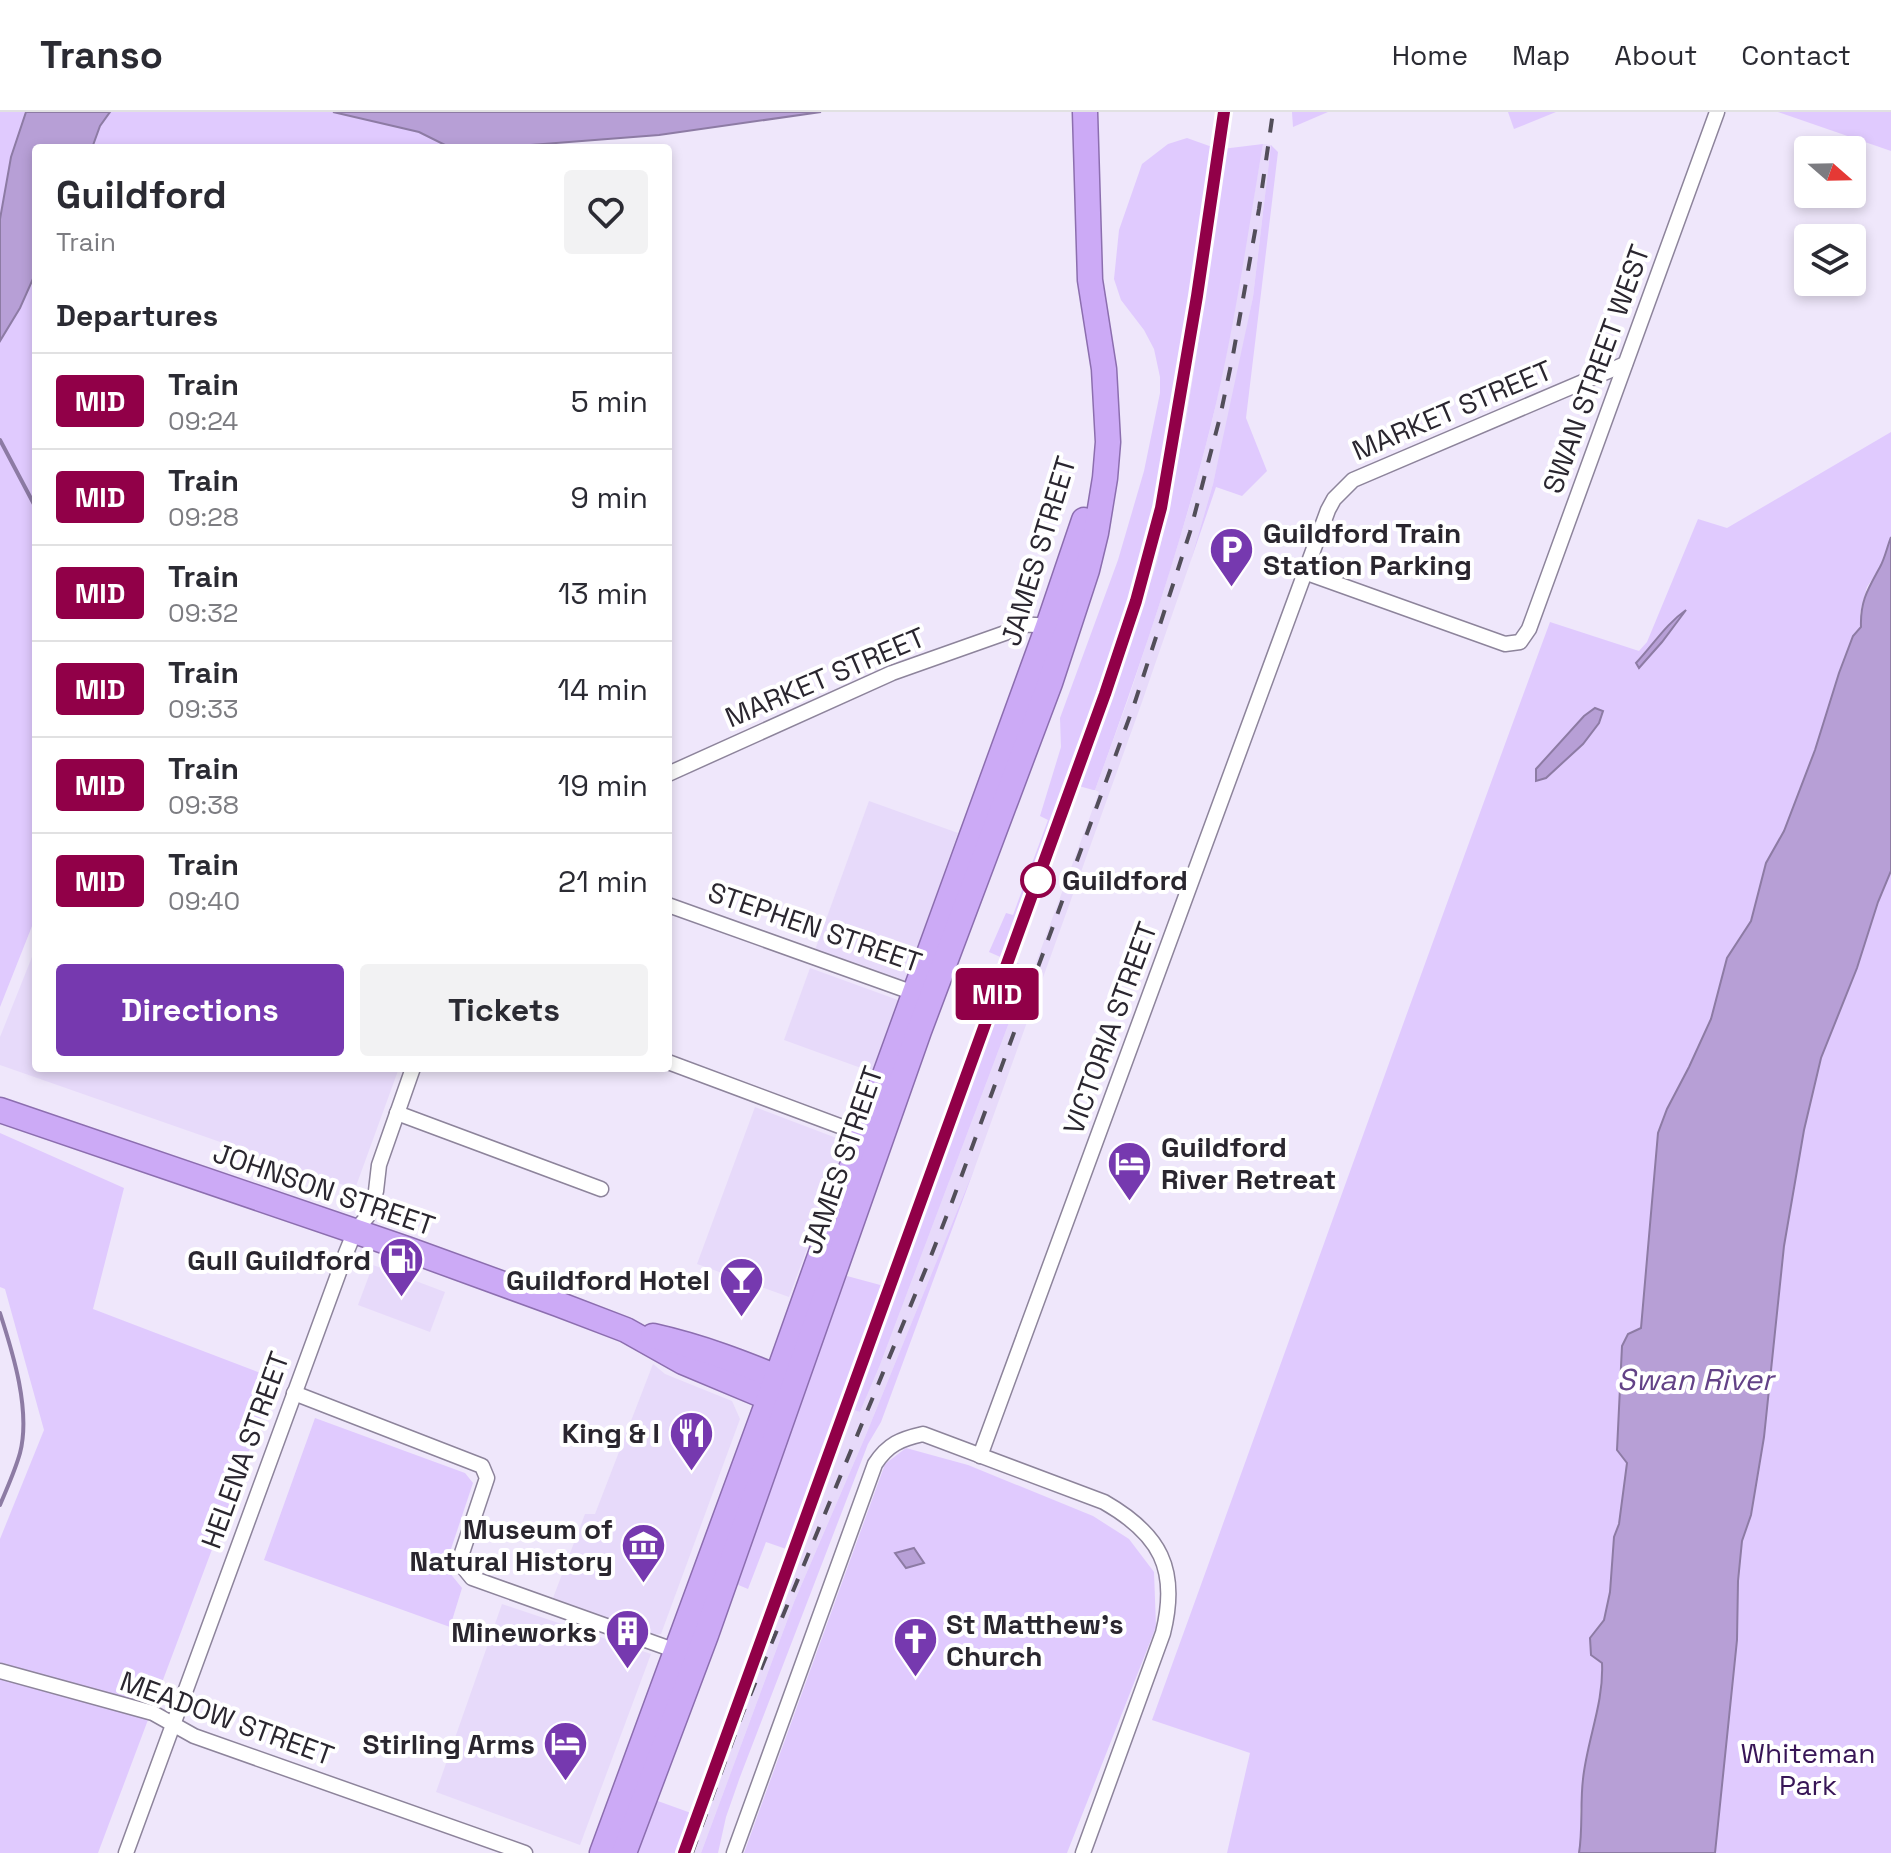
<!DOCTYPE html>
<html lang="en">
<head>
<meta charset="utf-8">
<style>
	:root { --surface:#fff; --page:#f2f2f3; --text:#2b2b33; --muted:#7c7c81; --line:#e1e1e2; --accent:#7639af }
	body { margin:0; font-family:"Space Grotesk",sans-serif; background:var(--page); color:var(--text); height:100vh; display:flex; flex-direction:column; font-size:30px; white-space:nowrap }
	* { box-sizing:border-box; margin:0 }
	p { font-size:26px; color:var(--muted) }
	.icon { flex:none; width:44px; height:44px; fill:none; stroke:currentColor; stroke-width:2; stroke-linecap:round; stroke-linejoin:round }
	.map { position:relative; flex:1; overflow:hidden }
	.panel { position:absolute; left:32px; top:32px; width:640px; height:928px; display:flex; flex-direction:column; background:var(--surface); border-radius:8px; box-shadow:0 4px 12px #0003 }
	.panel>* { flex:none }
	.badge { padding:0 16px; border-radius:6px; font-size:28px; line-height:52px }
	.needle { width:52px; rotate:110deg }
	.fabs { position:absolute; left:1794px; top:24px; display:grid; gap:16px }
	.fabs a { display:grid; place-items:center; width:72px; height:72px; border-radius:8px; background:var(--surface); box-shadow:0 4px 12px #0003; font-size:40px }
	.map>.badge { position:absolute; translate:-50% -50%; box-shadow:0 0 0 4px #fff }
	h2 { padding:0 24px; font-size:30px; line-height:72px }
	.round { display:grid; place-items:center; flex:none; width:84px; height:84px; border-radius:8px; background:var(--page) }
	.summary { display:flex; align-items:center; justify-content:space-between; height:136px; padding:0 24px }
	h1 { font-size:38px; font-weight:800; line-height:60px }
	.primary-button { display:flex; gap:16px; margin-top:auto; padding:16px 24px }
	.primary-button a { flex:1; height:92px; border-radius:8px; background:var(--accent); color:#fff; font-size:32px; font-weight:800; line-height:92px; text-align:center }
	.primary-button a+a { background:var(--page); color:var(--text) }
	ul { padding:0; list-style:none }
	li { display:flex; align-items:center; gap:24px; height:96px; padding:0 24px; border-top:2px solid var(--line) }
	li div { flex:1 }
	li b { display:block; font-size:30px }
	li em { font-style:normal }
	li .badge { min-width:88px; font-weight:700; text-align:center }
	header { display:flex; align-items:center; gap:48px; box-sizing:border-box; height:112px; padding:0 40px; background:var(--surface); border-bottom:2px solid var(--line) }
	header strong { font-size:38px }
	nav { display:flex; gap:44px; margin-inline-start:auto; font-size:28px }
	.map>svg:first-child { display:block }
	.built { fill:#e7dafa }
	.green { fill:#e0cafe }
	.water { fill:#b79fd6; stroke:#8d7ba4; stroke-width:2 }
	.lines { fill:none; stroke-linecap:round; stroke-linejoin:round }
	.stream { stroke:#8d7ba4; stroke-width:4 }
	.minor-casing { stroke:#8d849b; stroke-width:17 }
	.trunk-casing { stroke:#8c6eaf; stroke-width:27 }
	.minor { stroke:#fff; stroke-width:14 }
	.trunk { stroke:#ccaaf6; stroke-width:24 }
	.rail { stroke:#524e59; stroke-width:4; stroke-dasharray:14 14; stroke-linecap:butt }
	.line-casing { stroke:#fff; stroke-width:18 }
	.line { stroke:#910048; stroke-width:12 }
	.stop-dot { fill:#fff; stroke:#910048; stroke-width:4 }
	.labels { text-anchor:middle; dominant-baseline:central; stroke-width:8; stroke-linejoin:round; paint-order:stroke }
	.street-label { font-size:28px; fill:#2a262f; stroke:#fff }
	.poi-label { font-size:28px; font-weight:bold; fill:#2a262f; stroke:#fff; text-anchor:end }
	.stop-label { font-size:28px; font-weight:bold; fill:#2a262f; stroke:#fff; text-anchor:start }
	.park-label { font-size:28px; fill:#381657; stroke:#fff }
	.water-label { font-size:30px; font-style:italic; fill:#634287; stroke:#fff }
</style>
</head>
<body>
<header>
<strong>Transo</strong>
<nav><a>Home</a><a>Map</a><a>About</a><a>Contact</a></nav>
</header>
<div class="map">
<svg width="1891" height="1741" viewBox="0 0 1891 1741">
	<rect width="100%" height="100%" fill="#efe7fb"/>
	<g class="built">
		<polygon points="1263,32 1271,33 1253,185 1231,295 1213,372 1191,448 1142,590 975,1055 865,1325 794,1490 701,1741 676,1741 789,1438 965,947 1005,847 1127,500 1144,443 1158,373 1175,284 1215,36 1222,37 1216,101 1197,239 1186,308 1157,450 1121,559 1079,674 1075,673 1011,848 1017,851 851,1296 860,1300 880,1253 1030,855 1034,856 1099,680 1095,678 1129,585 1162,484 1189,396 1212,310 1227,238"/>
		<polygon points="869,689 958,721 905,870 815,838"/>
		<polygon points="36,835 36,956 399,956 355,1077 0,953 0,925"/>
		<polygon points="810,856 898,888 872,960 784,928"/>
		<polygon points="755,995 847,1030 789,1185 697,1152"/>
		<polygon points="373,1153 445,1180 430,1220 358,1193"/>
		<polygon points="653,1252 665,1262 732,1289 740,1307 661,1522 653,1523 553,1486 585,1402 595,1402"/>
		<polygon points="502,1492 651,1542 580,1733 436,1680"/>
	</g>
	<g class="green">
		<polygon points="0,0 26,0 11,45 0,107"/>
		<polygon points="110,0 333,0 419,20 445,33 506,36 92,36 100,14"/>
		<polygon points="1292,0 1328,0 1293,15"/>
		<polygon points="1508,0 1556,0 1514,17"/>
		<polygon points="1778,0 1891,0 1891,39"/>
		<path d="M1187 26 1215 36C1189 191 1172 349 1127 500L1005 847 989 840 1006 801 1013 803 1048 708 1040 704 1061 635 1060 606 1118 448 1144 359 1160 281V265L1154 237 1144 218 1121 188 1114 167 1119 118 1142 52 1168 32Z"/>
		<path d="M1263 32C1247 125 1234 220 1211 313 1180 437 1139 558 1095 678H1093L1079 674 1121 559 1157 450 1186 308 1197 239 1216 101 1222 37Z"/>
		<polygon points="1271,33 1278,40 1246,306 1267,359 1242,384 1216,375 1191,448 1213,372 1253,185"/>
		<polygon points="36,160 36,804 0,895 0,229 20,196"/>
		<path d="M1891 320V425L1881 454 1867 475 1860 501 1861 515 1853 524 1828 595 1815 638 1785 719 1766 751 1751 809 1727 846 1711 907 1689 955 1667 997 1658 1021 1641 1216 1628 1222 1627 1351 1623 1383 1619 1412 1614 1425 1610 1480 1604 1508 1590 1526 1602 1551 1603 1564 1580 1699 1582 1727 1579 1741H1227L1250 1641 1152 1608C1285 1242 1415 875 1550 510L1639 539 1647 530 1698 407 1727 416Z"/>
		<polygon points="1891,759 1891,1741 1715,1741 1737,1528 1738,1469 1742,1428 1751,1403 1764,1325 1784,1134 1804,1018 1821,946 1857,856 1878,790"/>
		<polygon points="1017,851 1030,855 880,1253 860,1300 851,1297"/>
		<polygon points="0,1021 124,1076 93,1197 276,1267 98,1741 0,1741 0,1427 44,1318 5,1177 0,1175"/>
		<polygon points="975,1055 881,1310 868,1332 740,1665 726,1705 718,1741 701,1741 794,1490 865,1325"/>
		<polygon points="847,1164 884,1174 789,1438 766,1430 748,1477 736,1472 841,1171"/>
		<polygon points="315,1306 465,1361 473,1371 445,1455 462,1476 450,1515 264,1448"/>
		<polygon points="906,1336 968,1353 1093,1404 1129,1427 1154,1460 1156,1515 1067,1741 744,1741 885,1352"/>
		<polygon points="655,1688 691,1701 676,1741 637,1741"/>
	</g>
	<g class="water">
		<polygon points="26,0 110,0 100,14 92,36 36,36 36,160 20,196 0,229 0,107 11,45"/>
		<polygon points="333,0 821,0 659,23 505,35 445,33 419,20"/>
		<path d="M1891 425V759L1878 790 1857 856 1821 946 1804 1018 1784 1134 1764 1325 1751 1403 1742 1429 1738 1469 1737 1528 1715 1741H1579C1583 1717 1580 1692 1583 1667 1587 1628 1604 1591 1602 1551L1591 1543 1590 1526 1604 1508 1610 1480 1614 1425 1619 1412 1627 1351 1617 1338 1622 1234 1628 1222 1641 1216 1658 1021 1667 997 1689 955 1711 907 1727 846 1751 809 1766 751 1784 719 1815 638 1839 561 1853 524 1861 515C1860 489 1868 477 1880 455 1885 446 1887 435 1891 425Z"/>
		<path d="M1686 498 1662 530 1639 556 1636 551C1653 533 1666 512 1686 498Z"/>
		<polygon points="1595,596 1603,599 1599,611 1583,632 1546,666 1536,669 1536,657 1584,604"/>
		<polygon points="914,1436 924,1451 906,1456 895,1441"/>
	</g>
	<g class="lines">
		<g class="stream">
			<polyline points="0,328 36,396"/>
			<path d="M0 1201C13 1241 31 1299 20 1341 15 1359 7 1376 0 1393"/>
		</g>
		<defs>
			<g id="minor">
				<polyline points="1304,460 1505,532 1520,530 1529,517 1717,0"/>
				<path d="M668 662 892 561 1005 521C1020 510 1035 512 1052 515"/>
				<polyline points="668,793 914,881 922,881"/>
				<polyline points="668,950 869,1025"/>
				<polyline points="397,1001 601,1077"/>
				<polyline points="294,1281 482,1354 487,1366 459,1450 472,1466 682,1541"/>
				<polyline points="980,1344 1328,398 1334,387 1353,368 1625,252"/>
				<polyline points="0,1559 153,1601 194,1624 525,1741"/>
				<polyline points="126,1741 346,1141 355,1119 367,1105 376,1079 379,1053 413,956"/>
				<path d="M734 1741 875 1352C888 1332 901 1327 923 1322L1104 1390C1160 1422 1179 1457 1163 1521L1083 1741"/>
			</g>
			<g id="trunk">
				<polyline points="0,998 407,1137 558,1192 626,1218 683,1250 781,1291"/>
				<path d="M653 1224C702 1235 743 1251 789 1270"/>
				<polyline points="602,1741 777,1265 863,1023 1048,514 1084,408"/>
				<polyline points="624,1741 706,1523 919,919 1050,571 1087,458 1096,421 1105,366 1108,330 1104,257 1090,168 1085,0"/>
			</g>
		</defs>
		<use href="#minor" class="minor-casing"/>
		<use href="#trunk" class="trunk-casing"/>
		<use href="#minor" class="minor"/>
		<use href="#trunk" class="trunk"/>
		<g class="rail">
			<polyline points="771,1500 1105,582 1136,489 1161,396 1197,184 1224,0"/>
			<polyline points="692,1741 742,1603 929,1149 952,1090 1134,593 1190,420 1220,305 1233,243 1259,97 1273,0"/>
		</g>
	</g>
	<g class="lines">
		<defs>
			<polyline id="line" points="684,1741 1105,582 1136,489 1161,396 1197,184 1224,0"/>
		</defs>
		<use href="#line" class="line-casing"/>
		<use href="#line" class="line"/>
	</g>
	<defs>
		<symbol id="parking-pin" viewBox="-11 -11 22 30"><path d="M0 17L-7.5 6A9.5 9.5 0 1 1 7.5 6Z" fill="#7639af" stroke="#fff"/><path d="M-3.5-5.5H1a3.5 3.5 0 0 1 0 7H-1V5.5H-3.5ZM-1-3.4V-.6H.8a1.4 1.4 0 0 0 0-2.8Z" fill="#fff"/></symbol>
		<symbol id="hotel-pin" viewBox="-11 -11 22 30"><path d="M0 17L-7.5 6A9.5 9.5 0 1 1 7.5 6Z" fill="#7639af" stroke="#fff"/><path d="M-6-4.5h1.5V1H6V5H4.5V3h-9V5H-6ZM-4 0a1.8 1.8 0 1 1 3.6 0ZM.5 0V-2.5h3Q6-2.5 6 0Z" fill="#fff"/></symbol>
		<symbol id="fuel-pin" viewBox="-11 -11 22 30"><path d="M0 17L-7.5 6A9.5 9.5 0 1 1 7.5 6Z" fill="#7639af" stroke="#fff"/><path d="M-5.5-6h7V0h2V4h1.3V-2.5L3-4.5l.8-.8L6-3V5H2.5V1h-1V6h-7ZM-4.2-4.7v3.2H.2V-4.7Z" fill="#fff"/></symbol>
		<symbol id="bar-pin" viewBox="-11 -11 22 30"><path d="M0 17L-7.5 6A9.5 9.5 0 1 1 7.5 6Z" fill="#7639af" stroke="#fff"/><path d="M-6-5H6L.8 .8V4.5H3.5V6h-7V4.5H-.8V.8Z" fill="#fff"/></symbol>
		<symbol id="restaurant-pin" viewBox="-11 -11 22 30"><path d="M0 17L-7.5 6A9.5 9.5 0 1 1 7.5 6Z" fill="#7639af" stroke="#fff"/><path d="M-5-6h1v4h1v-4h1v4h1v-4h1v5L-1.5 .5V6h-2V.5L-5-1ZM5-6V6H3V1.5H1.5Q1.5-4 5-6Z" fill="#fff"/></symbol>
		<symbol id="museum-pin" viewBox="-11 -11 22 30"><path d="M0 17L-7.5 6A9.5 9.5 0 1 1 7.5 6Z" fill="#7639af" stroke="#fff"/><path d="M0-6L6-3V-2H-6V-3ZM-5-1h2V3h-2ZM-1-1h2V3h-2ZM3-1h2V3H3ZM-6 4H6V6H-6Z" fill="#fff"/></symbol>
		<symbol id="building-pin" viewBox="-11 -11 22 30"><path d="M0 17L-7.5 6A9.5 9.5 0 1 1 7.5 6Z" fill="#7639af" stroke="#fff"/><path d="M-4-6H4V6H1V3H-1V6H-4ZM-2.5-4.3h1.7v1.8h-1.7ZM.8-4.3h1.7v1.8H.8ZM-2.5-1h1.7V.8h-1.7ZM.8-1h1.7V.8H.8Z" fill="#fff"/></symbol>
		<symbol id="church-pin" viewBox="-11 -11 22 30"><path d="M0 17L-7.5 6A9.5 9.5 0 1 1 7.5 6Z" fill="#7639af" stroke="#fff"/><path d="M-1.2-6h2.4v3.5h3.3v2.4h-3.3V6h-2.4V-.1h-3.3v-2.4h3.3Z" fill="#fff"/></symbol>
	</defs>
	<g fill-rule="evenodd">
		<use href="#parking-pin" x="1206" y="412" width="51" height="69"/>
		<use href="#hotel-pin" x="1104" y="1026" width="51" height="69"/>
		<use href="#fuel-pin" x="376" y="1122" width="51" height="69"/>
		<use href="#bar-pin" x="716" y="1142" width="51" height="69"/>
		<use href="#restaurant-pin" x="666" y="1296" width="51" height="69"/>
		<use href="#museum-pin" x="618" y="1408" width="51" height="69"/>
		<use href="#building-pin" x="602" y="1494" width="51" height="69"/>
		<use href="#church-pin" x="890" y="1502" width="51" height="69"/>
		<use href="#hotel-pin" x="540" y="1606" width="51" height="69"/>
	</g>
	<circle class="stop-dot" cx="1038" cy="768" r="16"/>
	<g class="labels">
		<g class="street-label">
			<text transform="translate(1596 257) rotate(-70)">SWAN STREET WEST</text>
			<text transform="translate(1452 298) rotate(-23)">MARKET STREET</text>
			<text transform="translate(1038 439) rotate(-73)">JAMES STREET</text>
			<text transform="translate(825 565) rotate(-23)">MARKET STREET</text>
			<text transform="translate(815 815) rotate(19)">STEPHEN STREET</text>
			<text transform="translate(1110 916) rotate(-70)">VICTORIA STREET</text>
			<text transform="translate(842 1048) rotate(-71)">JAMES STREET</text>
			<text transform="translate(324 1077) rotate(19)">JOHNSON STREET</text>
			<text transform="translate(245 1338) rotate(-70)">HELENA STREET</text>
			<text transform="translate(227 1606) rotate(20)">MEADOW STREET</text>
		</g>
		<g class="poi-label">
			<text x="1263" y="421" text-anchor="start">Guildford Train<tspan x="1263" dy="32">Station Parking</tspan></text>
			<text x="1161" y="1035" text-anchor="start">Guildford<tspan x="1161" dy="32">River Retreat</tspan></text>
			<text x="371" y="1148">Gull Guildford</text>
			<text x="710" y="1168">Guildford Hotel</text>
			<text x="660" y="1321">King &amp; I</text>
			<text x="613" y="1417">Museum of<tspan x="613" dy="32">Natural History</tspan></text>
			<text x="946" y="1512" text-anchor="start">St Matthew's<tspan x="946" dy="32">Church</tspan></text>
			<text x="597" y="1520">Mineworks</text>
			<text x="535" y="1632">Stirling Arms</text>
		</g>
		<g class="stop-label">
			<text x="1062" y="768">Guildford</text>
		</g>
		<g class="park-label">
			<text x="1808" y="1641">Whiteman<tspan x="1808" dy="32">Park</tspan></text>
		</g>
		<g class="water-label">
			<text x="1695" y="1267">Swan River</text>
		</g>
	</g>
</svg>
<div class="fabs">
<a><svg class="needle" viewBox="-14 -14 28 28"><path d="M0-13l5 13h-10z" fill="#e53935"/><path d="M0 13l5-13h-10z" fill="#7c7c81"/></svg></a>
<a><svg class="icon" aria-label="layers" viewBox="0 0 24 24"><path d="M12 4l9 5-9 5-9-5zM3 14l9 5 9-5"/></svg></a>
</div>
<b class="badge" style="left:997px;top:882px;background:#910048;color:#fff">MID</b>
<section class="panel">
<div class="summary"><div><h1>Guildford</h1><p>Train</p></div><a class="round"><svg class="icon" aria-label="heart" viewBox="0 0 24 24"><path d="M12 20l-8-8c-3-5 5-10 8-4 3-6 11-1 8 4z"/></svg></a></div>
<h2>Departures</h2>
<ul>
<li><span class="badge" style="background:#910048;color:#fff">MID</span><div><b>Train</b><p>09:24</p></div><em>5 min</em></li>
<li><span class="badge" style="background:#910048;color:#fff">MID</span><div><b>Train</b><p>09:28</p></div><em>9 min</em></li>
<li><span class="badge" style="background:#910048;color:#fff">MID</span><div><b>Train</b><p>09:32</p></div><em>13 min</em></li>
<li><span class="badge" style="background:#910048;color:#fff">MID</span><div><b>Train</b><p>09:33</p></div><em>14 min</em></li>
<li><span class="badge" style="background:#910048;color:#fff">MID</span><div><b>Train</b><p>09:38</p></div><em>19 min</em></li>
<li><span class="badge" style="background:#910048;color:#fff">MID</span><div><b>Train</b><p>09:40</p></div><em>21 min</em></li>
</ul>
<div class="primary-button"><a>Directions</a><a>Tickets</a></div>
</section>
</div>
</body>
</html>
